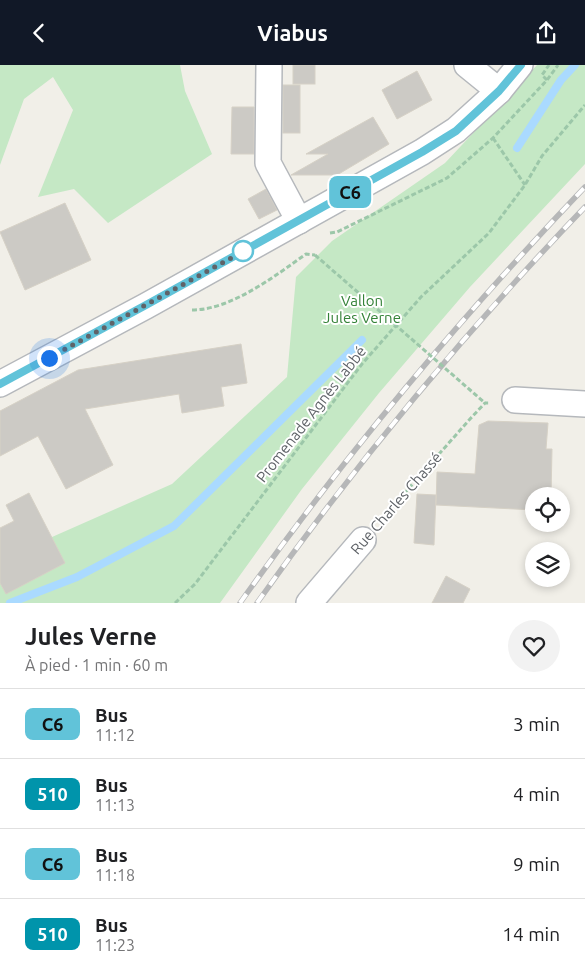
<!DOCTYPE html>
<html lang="fr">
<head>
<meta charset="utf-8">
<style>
	:root { --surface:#fff; --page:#f2f2f2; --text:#202124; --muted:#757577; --line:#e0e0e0; --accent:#111827 }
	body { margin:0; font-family:Ubuntu,sans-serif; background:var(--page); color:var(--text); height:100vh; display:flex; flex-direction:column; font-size:19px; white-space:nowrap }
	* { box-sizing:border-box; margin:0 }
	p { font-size:16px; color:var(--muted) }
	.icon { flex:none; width:28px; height:28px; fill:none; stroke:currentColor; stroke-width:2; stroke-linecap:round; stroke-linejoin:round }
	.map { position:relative; height:538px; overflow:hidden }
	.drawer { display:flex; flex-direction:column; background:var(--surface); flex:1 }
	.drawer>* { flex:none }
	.badge { padding:0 10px; border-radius:8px; font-size:18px; line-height:32px }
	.controls { position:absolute; left:525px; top:422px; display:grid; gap:10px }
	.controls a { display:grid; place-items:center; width:45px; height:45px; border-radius:50%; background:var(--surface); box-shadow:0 2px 8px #0003; font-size:25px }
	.you { position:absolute; width:25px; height:25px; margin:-12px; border:4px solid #fff; border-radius:50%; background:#1a73e8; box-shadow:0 0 0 8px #1a73e833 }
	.map>.badge { position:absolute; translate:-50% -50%; box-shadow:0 0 0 2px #fff }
	.round { display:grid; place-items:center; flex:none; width:52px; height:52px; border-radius:26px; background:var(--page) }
	.summary { display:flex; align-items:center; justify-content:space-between; height:85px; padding:0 25px }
	h1 { font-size:24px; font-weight:600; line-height:38px }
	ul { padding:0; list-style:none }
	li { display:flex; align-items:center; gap:15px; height:70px; padding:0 25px; border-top:1px solid var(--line) }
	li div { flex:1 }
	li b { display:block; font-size:19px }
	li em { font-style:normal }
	li .badge { min-width:55px; font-weight:700; text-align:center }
	header { display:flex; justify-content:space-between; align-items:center; height:65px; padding:0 25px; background:var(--accent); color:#fff; font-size:22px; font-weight:600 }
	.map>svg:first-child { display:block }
	.green { fill:#c5e8c5 }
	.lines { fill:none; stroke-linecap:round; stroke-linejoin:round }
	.stream { stroke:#aadaff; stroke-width:8 }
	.building { fill:#cccac5; stroke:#d6d1c6 }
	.minor-casing { stroke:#b5b8bc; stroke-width:28 }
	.path { stroke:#9cc7a9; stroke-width:3; stroke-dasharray:5 2.5; stroke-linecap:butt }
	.minor { stroke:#fff; stroke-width:25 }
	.rail-casing { stroke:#b6b7b8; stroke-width:5.5 }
	.rail { stroke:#fff; stroke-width:4; stroke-dasharray:11; stroke-linecap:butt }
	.path-bridge { stroke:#9cc7a9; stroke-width:3; stroke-dasharray:5 2.5; stroke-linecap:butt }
	.line-casing { stroke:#fff; stroke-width:11 }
	.line { stroke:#61c3d9; stroke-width:8 }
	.walk { stroke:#5f6368; stroke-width:5; stroke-dasharray:0 9 }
	.stop-dot { fill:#fff; stroke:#61c3d9; stroke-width:2.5 }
	.labels { text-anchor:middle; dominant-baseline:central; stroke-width:4; stroke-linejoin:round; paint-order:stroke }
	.park-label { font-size:15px; fill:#348238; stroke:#fff }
	.street-label { font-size:15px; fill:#5f6368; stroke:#fff }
</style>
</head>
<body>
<header><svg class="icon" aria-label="back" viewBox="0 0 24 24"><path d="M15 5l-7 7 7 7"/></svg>Viabus<svg class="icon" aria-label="share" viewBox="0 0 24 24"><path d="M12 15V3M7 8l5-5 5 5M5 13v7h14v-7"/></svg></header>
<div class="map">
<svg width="585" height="538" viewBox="0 0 585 538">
	<rect width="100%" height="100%" fill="#f1efe8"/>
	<g class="green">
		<polygon points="0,0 180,0 185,26 212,89 108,158 74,124 38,132 73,45 53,12 24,34 0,100"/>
		<polygon points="537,0 585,0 585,99 470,222 379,328 302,424 220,538 0,538 0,495 172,419 287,312 296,212 332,176 445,98"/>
	</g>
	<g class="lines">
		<g class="stream">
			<polyline points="517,83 561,15 575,0"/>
			<polyline points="10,538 77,512 174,461 362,275"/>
		</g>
	</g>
	<g class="building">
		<rect x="293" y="0" width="22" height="19"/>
		<polygon points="417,6 432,35 397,54 382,25"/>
		<rect x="283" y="20" width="17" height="48"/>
		<polygon points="232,42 254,42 254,89 231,89"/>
		<polygon points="373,52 389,79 337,110 291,110 328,89 306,89"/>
		<polygon points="266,124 277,145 259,154 248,134"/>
		<polygon points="65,138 91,195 25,225 0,167"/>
		<polygon points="241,279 247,318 221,322 224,341 182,348 179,329 85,344 113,400 66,424 38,371 0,391 0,346 78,305"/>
		<polygon points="488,356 548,358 546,384 552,384 551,431 534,431 534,445 436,440 437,407 475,409 479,360"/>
		<polygon points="29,428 65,498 6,529 0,518 0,463 14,456 6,440"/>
		<polygon points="417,429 436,430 434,480 414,478"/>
		<polygon points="446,511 470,524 463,538 432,538"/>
	</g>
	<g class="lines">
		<defs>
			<g id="minor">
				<polyline points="269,0 268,98 299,156"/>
				<polyline points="467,0 499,26"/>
				<polyline points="0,319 146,241 422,87 456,65 499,26 520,0"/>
				<polyline points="515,335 585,339"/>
				<polyline points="309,538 363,475"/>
			</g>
		</defs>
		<use href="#minor" class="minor-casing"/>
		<g class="path">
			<polyline points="547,15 542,10 549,0"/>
			<polyline points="493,73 525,120"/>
			<polyline points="330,168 337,167 447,113 493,73 547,15 558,0"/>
			<path d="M192 245C231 245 275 211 306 189L315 190"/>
			<polyline points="379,457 470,354 485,338 490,338"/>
			<polyline points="175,538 195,519 362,299 421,232 489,168 525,120 542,91 585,40"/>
		</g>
		<use href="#minor" class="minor"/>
		<defs>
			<g id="rail">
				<path d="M240 538C345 390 460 253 585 122"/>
				<path d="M257 538C356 398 466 266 585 142"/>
			</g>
		</defs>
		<use href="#rail" class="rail-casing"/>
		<use href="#rail" class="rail"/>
		<polyline class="path-bridge" points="315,190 485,338"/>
	</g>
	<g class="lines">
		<defs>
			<polyline id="line" points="0,319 146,240 422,87 456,66 499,26 521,0"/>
		</defs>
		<use href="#line" class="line-casing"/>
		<use href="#line" class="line"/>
		<polyline class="walk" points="49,293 244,186 243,186"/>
	</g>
	<circle class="stop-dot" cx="243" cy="186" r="10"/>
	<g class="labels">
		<g class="park-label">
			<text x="362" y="235">Vallon<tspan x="362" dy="17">Jules Verne</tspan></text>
		</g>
		<g class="street-label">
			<text transform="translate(311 349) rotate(-52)">Promenade Agnès Labbé</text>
			<text transform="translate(396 438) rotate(-49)">Rue Charles Chassé</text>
		</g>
	</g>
</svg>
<div class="controls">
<a><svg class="icon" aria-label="locate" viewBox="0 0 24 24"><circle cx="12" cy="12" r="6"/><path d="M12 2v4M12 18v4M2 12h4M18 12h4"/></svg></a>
<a><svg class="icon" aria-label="layers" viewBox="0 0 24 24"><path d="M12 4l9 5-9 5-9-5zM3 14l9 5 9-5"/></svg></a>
</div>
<div class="you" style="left:49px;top:293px"></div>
<b class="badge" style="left:350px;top:127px;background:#61c3d9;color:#111">C6</b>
</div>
<section class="drawer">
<div class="summary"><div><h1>Jules Verne</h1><p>À pied · 1 min · 60 m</p></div><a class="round"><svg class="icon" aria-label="heart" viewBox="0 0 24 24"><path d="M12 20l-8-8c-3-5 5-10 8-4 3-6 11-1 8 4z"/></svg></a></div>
<ul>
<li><span class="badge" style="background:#61c3d9;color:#111">C6</span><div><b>Bus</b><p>11:12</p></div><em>3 min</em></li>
<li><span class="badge" style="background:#0094ab;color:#fff">510</span><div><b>Bus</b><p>11:13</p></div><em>4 min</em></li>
<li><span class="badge" style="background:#61c3d9;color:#111">C6</span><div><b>Bus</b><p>11:18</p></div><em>9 min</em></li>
<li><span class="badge" style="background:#0094ab;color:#fff">510</span><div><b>Bus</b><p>11:23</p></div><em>14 min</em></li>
</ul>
</section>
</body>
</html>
